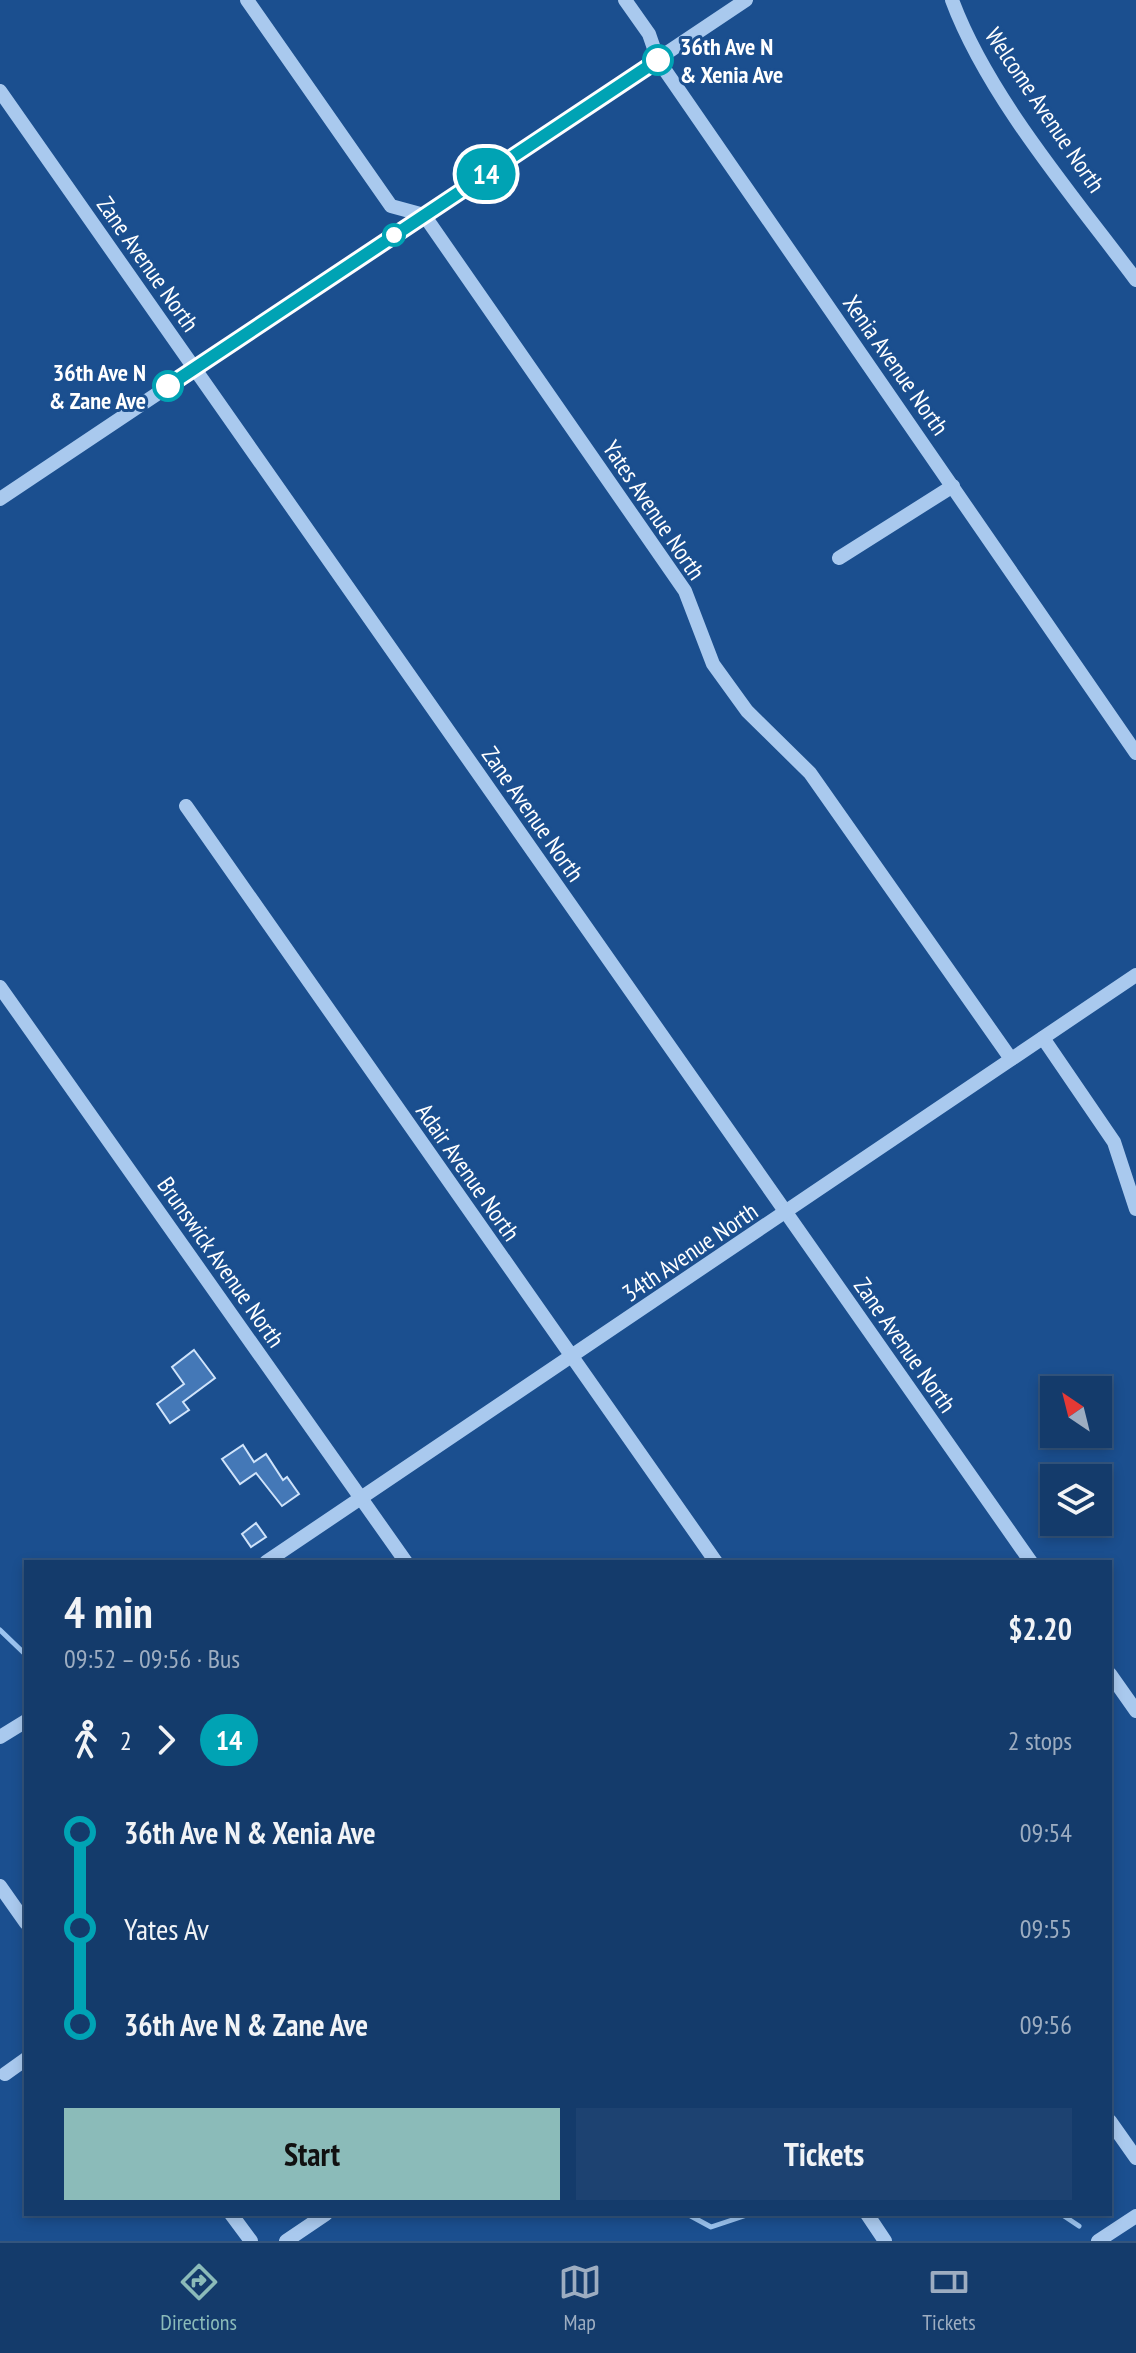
<!DOCTYPE html>
<html lang="en">
<head>
<meta charset="utf-8">
<style>
	:root { --surface:#143b6b; --page:#1d4271; --text:#f1f3f6; --muted:#9dadc1; --line:#33557e; --accent:#8bbbb9 }
	body { margin:0; font-family:"PT Sans Narrow",sans-serif; background:var(--page); color:var(--text); height:100vh; display:flex; flex-direction:column; font-size:30px; white-space:nowrap }
	* { box-sizing:border-box; margin:0 }
	p { font-size:26px; color:var(--muted) }
	.icon { flex:none; width:44px; height:44px; fill:none; stroke:currentColor; stroke-width:2; stroke-linecap:round; stroke-linejoin:round }
	.map { position:relative; flex:1; overflow:hidden }
	.sheet { position:absolute; left:24px; top:1560px; width:1088px; height:656px; display:flex; flex-direction:column; background:var(--surface); border-radius:0px; box-shadow:0 4px 12px #0003,0 0 0 2px var(--line) }
	.sheet>* { flex:none }
	.badge { padding:0 16px; border-radius:26px; font-size:28px; line-height:52px }
	.needle { width:52px; rotate:325deg }
	.fabs { position:absolute; left:1040px; top:1376px; display:grid; gap:16px }
	.fabs a { display:grid; place-items:center; width:72px; height:72px; border-radius:0px; background:var(--surface); box-shadow:0 4px 12px #0003,0 0 0 2px var(--line); font-size:40px }
	.map>.badge { position:absolute; translate:-50% -50%; box-shadow:0 0 0 4px #fff }
	.legs { display:flex; align-items:center; gap:12px; height:88px; padding:0 40px; font-size:26px }
	.legs p { margin-inline-start:auto }
	.headline { display:flex; align-items:center; justify-content:space-between; height:136px; padding:0 40px }
	h1 { font-size:44px; font-weight:600; line-height:60px }
	.primary-button { display:flex; gap:16px; margin-top:auto; padding:16px 40px }
	.primary-button a { flex:1; height:92px; border-radius:0px; background:var(--accent); color:#111; font-size:32px; font-weight:600; line-height:92px; text-align:center }
	.primary-button a+a { background:var(--page); color:var(--text) }
	ul { padding:0 40px; list-style:none }
	li { display:flex; align-items:center; gap:28px; height:96px; font-size:30px }
	li i { display:grid; place-items:center; width:12px; height:100%; margin:0 10px; background:currentColor }
	li i::after { content:''; width:20px; height:20px; margin:-10px; border:6px solid; border-radius:50%; background:var(--surface) }
	li p { margin-inline-start:auto }
	li:first-child i { background:linear-gradient(#0000 50%,currentColor 0) }
	li:last-child i { background:linear-gradient(currentColor 50%,#0000 0) }
	.dock { display:flex; justify-content:space-around; align-items:center; height:112px; border-top:2px solid var(--line); background:var(--surface); font-size:22px; color:var(--muted) }
	.dock a { display:grid; justify-items:center; gap:4px }
	.dock .active { color:var(--accent) }
	.map>svg:first-child { display:block }
	.lines { fill:none; stroke-linecap:round; stroke-linejoin:round }
	.stream { stroke:#9cc4f0; stroke-width:5 }
	.building { fill:#4478b7; stroke:#cfe3fa; stroke-width:2 }
	.minor { stroke:#a9c9ee; stroke-width:14 }
	.line-1-casing { stroke:#fff; stroke-width:18 }
	.line-1 { stroke:#00a3b4; stroke-width:12 }
	.stop-1-dot { fill:#fff; stroke:#00a3b4; stroke-width:4 }
	.labels { text-anchor:middle; dominant-baseline:central; stroke-width:6; stroke-linejoin:round; paint-order:stroke }
	.stop-label { font-size:24px; font-weight:bold; fill:#fff; stroke:#1b4f8f; text-anchor:start }
	.street-label { font-size:24px; fill:#fff; stroke:#1b4f8f }
</style>
</head>
<body>
<div class="map">
<svg width="1136" height="2241" viewBox="0 0 1136 2241">
	<rect width="100%" height="100%" fill="#1b4f8f"/>
	<g class="lines">
		<g class="stream">
			<polyline points="0,1630 26,1655"/>
			<polyline points="687,2214 711,2227 750,2214"/>
			<polyline points="1061,2214 1079,2226"/>
		</g>
	</g>
	<g class="building">
		<polygon points="194,1350 215,1378 183,1402 189,1410 170,1423 157,1404 184,1384 172,1367"/>
		<polygon points="243,1445 254,1462 266,1454 283,1480 287,1477 299,1494 282,1506 256,1473 240,1484 222,1459"/>
		<polygon points="256,1523 266,1537 251,1547 242,1534"/>
	</g>
	<g class="lines">
		<g class="minor">
			<polyline points="247,0 391,206 424,215 685,591 713,664 747,711 810,773 1011,1059"/>
			<polyline points="625,0 649,34 658,60 1136,753"/>
			<path d="M952 0C988 97 1074 197 1136 280"/>
			<polyline points="0,91 1031,1562"/>
			<polyline points="0,499 746,0"/>
			<polyline points="839,558 953,486"/>
			<polyline points="186,806 716,1562"/>
			<polyline points="0,987 406,1562"/>
			<polyline points="1043,1038 1114,1142 1136,1209"/>
			<polyline points="266,1562 1136,975"/>
			<polyline points="1110,1674 1136,1711"/>
			<polyline points="0,1737 26,1721"/>
			<polyline points="0,1886 26,1923"/>
			<polyline points="5,2074 26,2059"/>
			<polyline points="1110,2121 1136,2158"/>
			<polyline points="231,2214 251,2241"/>
			<polyline points="867,2214 885,2241"/>
			<polyline points="286,2241 326,2214"/>
			<polyline points="1098,2241 1136,2216"/>
		</g>
	</g>
	<g class="lines">
		<defs>
			<polyline id="line-1" points="168,386 658,60"/>
		</defs>
		<use href="#line-1" class="line-1-casing"/>
		<use href="#line-1" class="line-1"/>
	</g>
	<g class="stop-1-dot">
		<circle cx="658" cy="60" r="14"/>
		<circle cx="394" cy="235" r="10"/>
		<circle cx="168" cy="386" r="14"/>
	</g>
	<g class="labels">
		<g class="stop-label">
			<text x="680" y="46">36th Ave N<tspan x="680" dy="28">&amp; Xenia Ave</tspan></text>
			<text x="146" y="372" text-anchor="end">36th Ave N<tspan x="146" dy="28">&amp; Zane Ave</tspan></text>
		</g>
		<g class="street-label">
			<text transform="translate(1045 110) rotate(56)">Welcome Avenue North</text>
			<text transform="translate(148 264) rotate(55)">Zane Avenue North</text>
			<text transform="translate(896 365) rotate(55)">Xenia Avenue North</text>
			<text transform="translate(654 510) rotate(56)">Yates Avenue North</text>
			<text transform="translate(533 814) rotate(55)">Zane Avenue North</text>
			<text transform="translate(468 1172) rotate(55)">Adair Avenue North</text>
			<text transform="translate(690 1252) rotate(-34)">34th Avenue North</text>
			<text transform="translate(221 1262) rotate(55)">Brunswick Avenue North</text>
			<text transform="translate(905 1345) rotate(55)">Zane Avenue North</text>
		</g>
	</g>
</svg>
<div class="fabs">
<a><svg class="needle" viewBox="-14 -14 28 28"><path d="M0-13l5 13h-10z" fill="#e53935"/><path d="M0 13l5-13h-10z" fill="#9dadc1"/></svg></a>
<a><svg class="icon" aria-label="layers" viewBox="0 0 24 24"><path d="M12 4l9 5-9 5-9-5zM3 14l9 5 9-5"/></svg></a>
</div>
<b class="badge" style="left:486px;top:174px;background:#00a3b4;color:#fff">14</b>
<section class="sheet">
<div class="headline"><div><h1>4 min</h1><p>09:52 – 09:56 · Bus</p></div><b>$2.20</b></div>
<div class="legs"><svg class="icon" aria-label="walk" viewBox="0 0 24 24"><circle cx="13" cy="4" r="2"/><path d="M13 8l-2 6 4 7M11 14l-3 7M7 12l3-4h3l4 4"/></svg>2<svg class="icon" aria-label="forward" viewBox="0 0 24 24"><path d="M9 5l7 7-7 7"/></svg><b class="badge" style="background:#00a3b4;color:#fff">14</b><p>2 stops</p></div>
<ul>
<li><i style="color:#00a3b4"></i><b>36th Ave N &amp; Xenia Ave</b><p>09:54</p></li>
<li><i style="color:#00a3b4"></i><span>Yates Av</span><p>09:55</p></li>
<li><i style="color:#00a3b4"></i><b>36th Ave N &amp; Zane Ave</b><p>09:56</p></li>
</ul>
<div class="primary-button"><a>Start</a><a>Tickets</a></div>
</section>
</div>
<nav class="dock">
<a class="active"><svg class="icon" aria-label="directions" viewBox="0 0 24 24"><path d="M12 3l9 9-9 9-9-9zM9 14v-3h6M13 9l2 2-2 2"/></svg>Directions</a>
<a><svg class="icon" aria-label="map" viewBox="0 0 24 24"><path d="M3 6l6-2 6 2 6-2v14l-6 2-6-2-6 2zM9 4v14M15 6v14"/></svg>Map</a>
<a><svg class="icon" aria-label="tickets" viewBox="0 0 24 24"><path d="M3 7h18v10H3zM15 7v10"/></svg>Tickets</a>
</nav>
</body>
</html>
